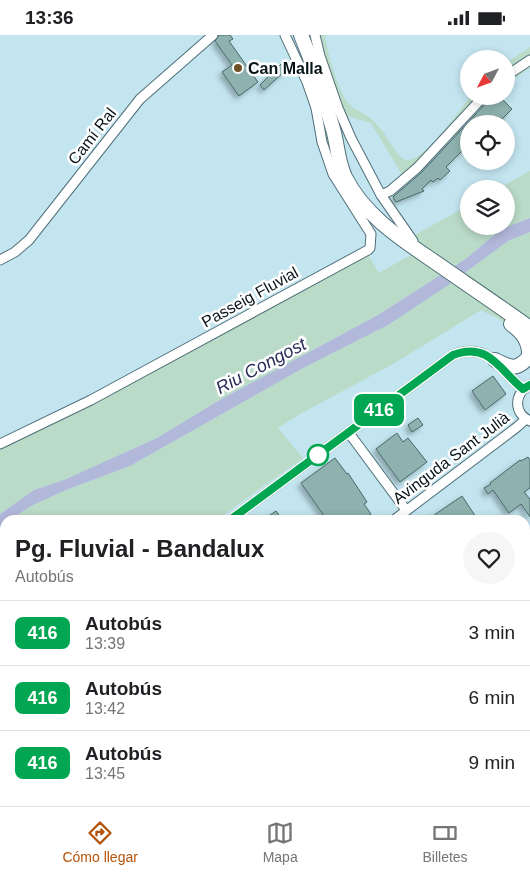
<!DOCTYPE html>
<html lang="es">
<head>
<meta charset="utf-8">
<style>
	:root { --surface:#fff; --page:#f6f6f6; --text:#202124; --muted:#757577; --line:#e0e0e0; --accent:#b45309 }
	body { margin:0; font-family:Arial,sans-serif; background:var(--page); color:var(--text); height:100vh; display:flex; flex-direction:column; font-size:19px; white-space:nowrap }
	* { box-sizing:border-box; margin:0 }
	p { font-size:16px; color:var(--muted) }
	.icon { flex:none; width:28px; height:28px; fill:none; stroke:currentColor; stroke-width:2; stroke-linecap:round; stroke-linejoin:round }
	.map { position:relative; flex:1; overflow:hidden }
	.drawer { position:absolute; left:0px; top:480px; width:530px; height:291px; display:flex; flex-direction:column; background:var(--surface); border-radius:15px 15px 0 0; box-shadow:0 2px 8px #0003 }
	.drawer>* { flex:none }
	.badge { padding:0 10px; border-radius:8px; font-size:18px; line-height:32px }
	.needle { width:32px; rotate:229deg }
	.buttons { position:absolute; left:460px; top:15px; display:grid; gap:10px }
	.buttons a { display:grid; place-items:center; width:55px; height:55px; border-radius:50%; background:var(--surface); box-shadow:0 2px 8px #0003; font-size:25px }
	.map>.badge { position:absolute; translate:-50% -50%; box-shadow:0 0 0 2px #fff }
	.round { display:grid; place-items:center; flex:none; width:52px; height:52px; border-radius:26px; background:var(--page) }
	.headline { display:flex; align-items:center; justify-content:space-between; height:85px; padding:0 15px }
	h1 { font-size:24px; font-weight:700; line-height:38px }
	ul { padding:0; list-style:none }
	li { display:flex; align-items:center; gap:15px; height:65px; padding:0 15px; border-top:1px solid var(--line) }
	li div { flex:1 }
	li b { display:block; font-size:19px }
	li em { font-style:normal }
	li .badge { min-width:55px; font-weight:700; text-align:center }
	.status { display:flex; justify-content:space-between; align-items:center; height:35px; padding:0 25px; background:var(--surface); direction:ltr }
	.status svg { height:14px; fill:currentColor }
	.tabs { display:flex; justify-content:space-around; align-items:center; height:70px; border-top:1px solid var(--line); background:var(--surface); font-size:14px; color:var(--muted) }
	.tabs a { display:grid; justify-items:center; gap:2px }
	.tabs .selected { color:var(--accent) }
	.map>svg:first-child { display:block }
	.green { fill:#badbc8 }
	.water { fill:#b2b8da }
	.building { fill:#8eb2af; stroke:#486a67; filter:url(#shadow) }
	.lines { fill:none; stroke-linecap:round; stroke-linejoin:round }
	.minor-casing { stroke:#4f6f78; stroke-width:11 }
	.highway-casing { stroke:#4f6f78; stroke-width:16 }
	.minor { stroke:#fff; stroke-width:9 }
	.highway { stroke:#fff; stroke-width:14 }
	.line-casing { stroke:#fff; stroke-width:11 }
	.line { stroke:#00a651; stroke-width:8 }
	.poi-dot { fill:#6f5025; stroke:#fff; stroke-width:2 }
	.stop-dot { fill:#fff; stroke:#00a651; stroke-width:2.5 }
	.labels { text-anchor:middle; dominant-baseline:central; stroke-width:5; stroke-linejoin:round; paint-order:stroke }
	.poi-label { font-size:16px; font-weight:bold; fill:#071418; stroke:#fff; text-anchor:start }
	.street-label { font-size:16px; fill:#071418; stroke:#fff }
	.water-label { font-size:18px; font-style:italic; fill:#292e5a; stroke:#fff }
</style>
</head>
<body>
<div class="status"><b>13:36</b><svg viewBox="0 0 49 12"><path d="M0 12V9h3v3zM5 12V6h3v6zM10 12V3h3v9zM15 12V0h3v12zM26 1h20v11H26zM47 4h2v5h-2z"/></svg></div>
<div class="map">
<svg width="530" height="771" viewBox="0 0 530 771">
	<defs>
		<filter id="shadow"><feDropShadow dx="-3.5" dy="3.5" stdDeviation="2.5" flood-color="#0004"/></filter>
	</defs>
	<rect width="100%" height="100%" fill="#c3e5f0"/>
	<g class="green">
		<path d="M319 0H325C327 17 337 51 346 65 352 75 362 76 370 83 375 87 379 92 383 97 388 103 399 125 407 125 425 126 459 75 471 61H490L407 148 371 88 346 81 326 25Z"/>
		<polygon points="530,12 530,33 506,49 506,28"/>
		<polygon points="530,136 530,183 500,195 467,223 378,280 218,366 157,403 64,445 34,455 0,479 0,413 367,218 379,238 421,214 413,201 469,170 469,191 506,191 506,154 497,154"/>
		<polygon points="530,197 530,305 502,286 481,275 393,329 300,379 278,393 303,423 216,485 9,485 33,470 66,455 130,431 305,332 388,290 447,251 508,206"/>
		<polygon points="5,487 5,634 0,637 0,491"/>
		<polygon points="530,762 530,771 482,771 506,766 525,766 525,763"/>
		<polygon points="434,766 462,766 438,771 420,771"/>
	</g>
	<polygon class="water" points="530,183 530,197 508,206 447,251 388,290 305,332 130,431 66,455 33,470 9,485 5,485 5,487 0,491 0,479 34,455 64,445 157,403 218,366 378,280 467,223 500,195"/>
	<g class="building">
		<polygon points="219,0 230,0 233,4 229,6 258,47 239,61 222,37 232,30 215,6"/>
		<polygon points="281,29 286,35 264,55 260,50"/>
		<polygon points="490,61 499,61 512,74 497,89 469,89 469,109 446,132 450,136 440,145 438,143 433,147 431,145 422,154 424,156 396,167 393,162 422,137 489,65"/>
		<polygon points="493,341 506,359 485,375 472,356"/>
		<polygon points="418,383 423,390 412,397 408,390"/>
		<polygon points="397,398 403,407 408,403 427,427 400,447 376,414"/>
		<polygon points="528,422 530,425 530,453 524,457 530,464 530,482 521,469 509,478 493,455 488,459 484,453 491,449 490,448 520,425 521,426"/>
		<polygon points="335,423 347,439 348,438 367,467 364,469 371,479 362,485 327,485 301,448"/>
		<polygon points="462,461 478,485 427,485"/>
		<polygon points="276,476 283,485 263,485"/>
	</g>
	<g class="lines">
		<defs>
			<g id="minor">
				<polyline points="285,0 307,47 316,73"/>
				<polyline points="315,0 320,21 338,73 351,103 381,160 413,206"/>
				<polyline points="506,41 530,25"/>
				<polyline points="381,160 390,156 417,133 484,61"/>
				<polyline points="0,225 15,217 29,205 140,64 213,0"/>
				<path d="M530 386C513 378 514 358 530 350"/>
				<polyline points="349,398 406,475"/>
				<polyline points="0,409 91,365 368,215 370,213 371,199 333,139 322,107 316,73 322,70"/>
				<path d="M230 485 453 320C489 306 499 335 523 354"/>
				<polyline points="394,485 517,392 526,384"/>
				<polyline points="0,646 5,644"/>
				<polyline points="525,684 530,692"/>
				<polyline points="525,730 530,718"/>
				<polyline points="79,766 81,771"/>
				<polyline points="524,766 525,771"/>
				<polyline points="11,771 17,766"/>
			</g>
			<g id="highway">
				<path d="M301 0C314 31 324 62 333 94 338 111 337 124 345 142 366 184 408 208 445 234 474 254 502 273 530 293"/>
				<path d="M495 325C511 333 516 336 529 322 530 306 522 297 511 289"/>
			</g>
		</defs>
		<use href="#minor" class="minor-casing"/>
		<use href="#highway" class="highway-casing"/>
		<use href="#minor" class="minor"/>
		<use href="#highway" class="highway"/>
	</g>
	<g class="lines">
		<defs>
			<path id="line" d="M230 485 453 320C489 306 500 336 523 354L530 350"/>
		</defs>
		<use href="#line" class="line-casing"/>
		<use href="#line" class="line"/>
	</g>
	<circle class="poi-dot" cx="238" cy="33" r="5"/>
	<circle class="stop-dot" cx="318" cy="420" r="10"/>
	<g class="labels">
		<g class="poi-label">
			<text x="248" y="33">Can Malla</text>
		</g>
		<g class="street-label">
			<text transform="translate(92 101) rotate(-52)">Camí Ral</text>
			<text transform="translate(250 262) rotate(-29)">Passeig Fluvial</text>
			<text transform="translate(451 423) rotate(-37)">Avinguda Sant Julià</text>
		</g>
		<g class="water-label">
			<text transform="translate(261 331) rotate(-28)">Riu Congost</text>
		</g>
	</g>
</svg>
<div class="buttons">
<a><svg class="needle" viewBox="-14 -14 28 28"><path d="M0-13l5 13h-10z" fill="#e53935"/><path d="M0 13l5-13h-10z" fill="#757577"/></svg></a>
<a><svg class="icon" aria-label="locate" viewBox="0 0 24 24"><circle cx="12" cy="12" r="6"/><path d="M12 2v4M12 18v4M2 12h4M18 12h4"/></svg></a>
<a><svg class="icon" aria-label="layers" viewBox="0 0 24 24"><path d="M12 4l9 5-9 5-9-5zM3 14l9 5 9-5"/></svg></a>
</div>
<b class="badge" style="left:379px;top:375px;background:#00a651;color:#fff">416</b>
<section class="drawer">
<div class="headline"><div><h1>Pg. Fluvial - Bandalux</h1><p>Autobús</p></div><a class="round"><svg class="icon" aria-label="heart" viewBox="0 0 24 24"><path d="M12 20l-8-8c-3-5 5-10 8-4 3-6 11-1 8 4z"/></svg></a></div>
<ul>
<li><span class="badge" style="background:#00a651;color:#fff">416</span><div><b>Autobús</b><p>13:39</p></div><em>3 min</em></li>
<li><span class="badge" style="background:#00a651;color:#fff">416</span><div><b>Autobús</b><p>13:42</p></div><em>6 min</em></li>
<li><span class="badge" style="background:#00a651;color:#fff">416</span><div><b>Autobús</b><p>13:45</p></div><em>9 min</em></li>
</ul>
</section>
</div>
<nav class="tabs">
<a class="selected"><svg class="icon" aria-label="directions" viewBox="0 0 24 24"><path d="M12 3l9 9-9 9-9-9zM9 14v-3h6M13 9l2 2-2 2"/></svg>Cómo llegar</a>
<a><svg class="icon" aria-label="map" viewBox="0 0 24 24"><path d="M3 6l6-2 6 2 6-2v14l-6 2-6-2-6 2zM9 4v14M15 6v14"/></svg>Mapa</a>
<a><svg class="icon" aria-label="tickets" viewBox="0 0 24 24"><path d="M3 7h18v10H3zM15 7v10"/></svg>Billetes</a>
</nav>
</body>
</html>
